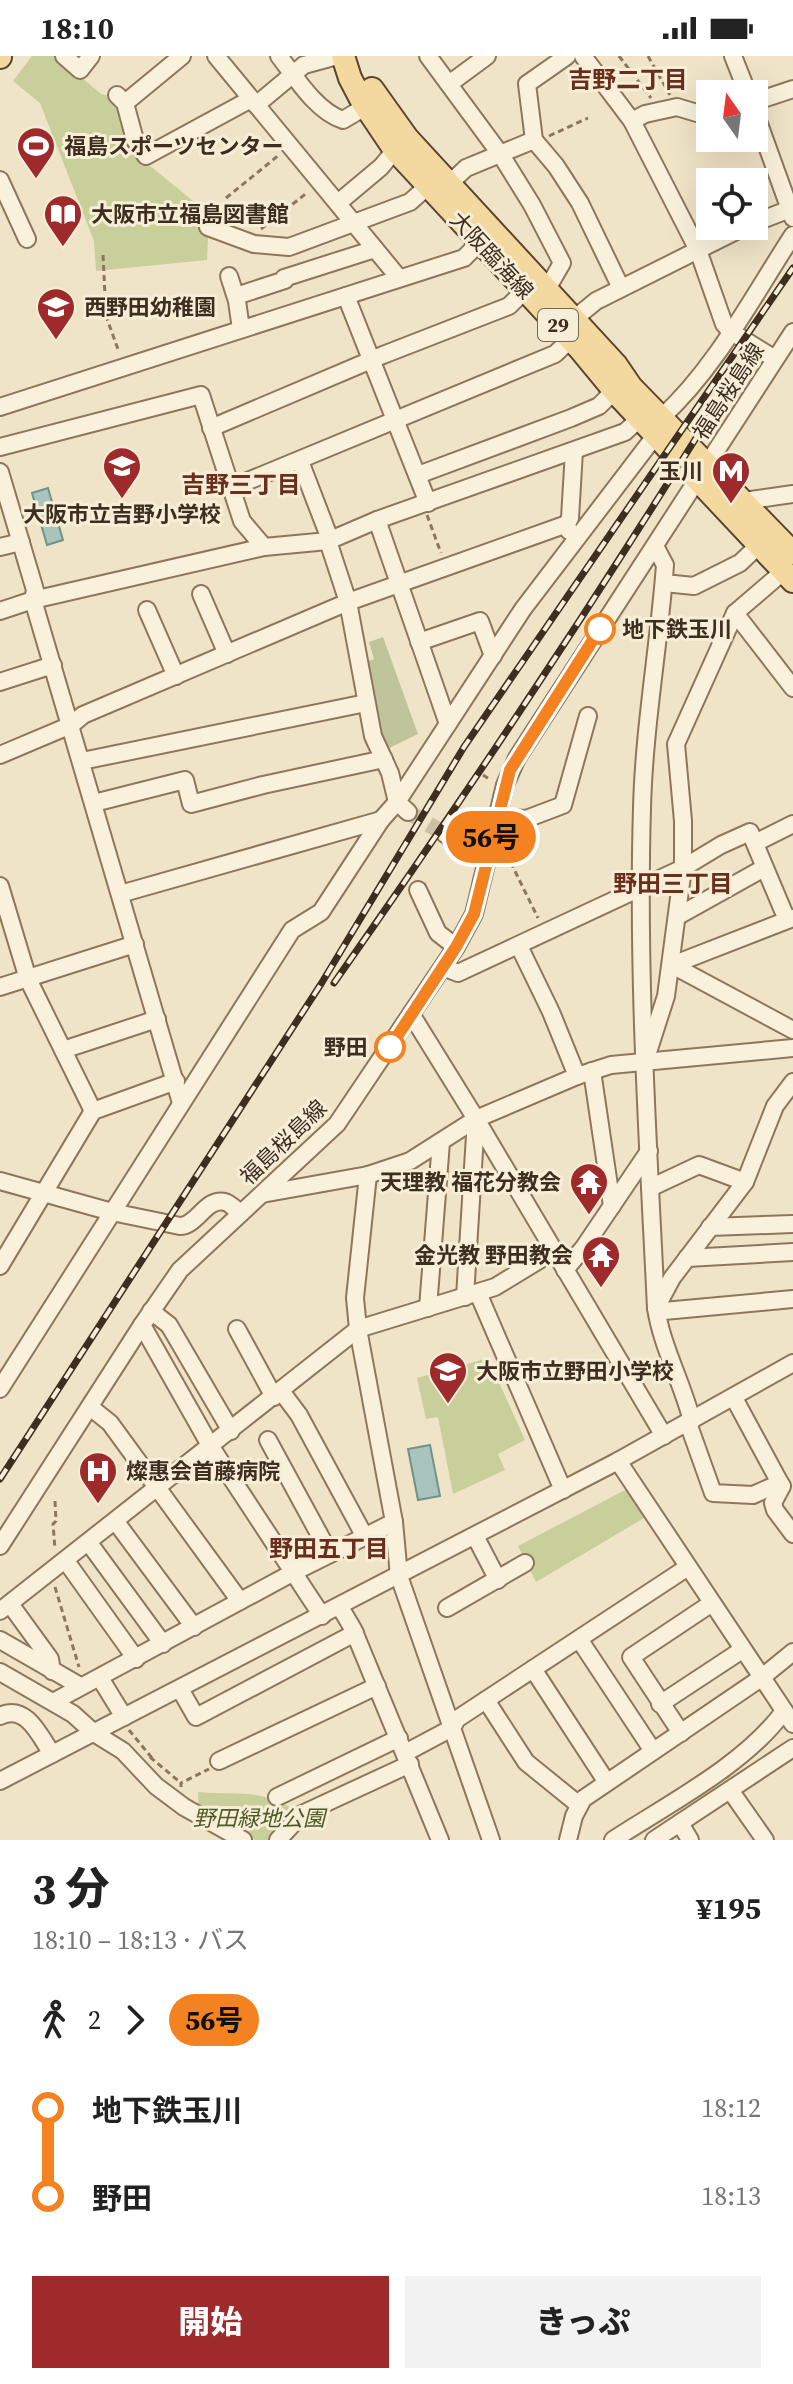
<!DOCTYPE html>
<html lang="ja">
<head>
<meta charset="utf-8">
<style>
	:root { --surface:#fff; --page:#f2f2f2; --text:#222; --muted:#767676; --accent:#9e2a2b }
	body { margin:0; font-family:"Source Serif 4","Noto Sans JP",serif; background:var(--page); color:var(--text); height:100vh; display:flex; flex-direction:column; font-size:30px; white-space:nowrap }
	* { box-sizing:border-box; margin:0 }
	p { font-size:26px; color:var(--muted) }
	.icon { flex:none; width:44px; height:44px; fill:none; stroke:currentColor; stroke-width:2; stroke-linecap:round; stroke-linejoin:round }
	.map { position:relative; height:1784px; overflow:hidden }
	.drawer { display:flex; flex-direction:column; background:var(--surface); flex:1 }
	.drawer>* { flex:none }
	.badge { padding:0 16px; border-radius:26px; font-size:28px; line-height:52px }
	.needle { width:52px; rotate:346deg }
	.controls { position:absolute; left:696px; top:24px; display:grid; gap:16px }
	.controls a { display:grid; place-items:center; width:72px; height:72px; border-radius:0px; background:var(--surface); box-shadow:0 8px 32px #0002; font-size:40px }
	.map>.badge { position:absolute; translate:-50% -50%; box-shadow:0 0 0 4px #fff }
	.legs { display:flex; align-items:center; gap:12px; height:88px; padding:0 32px; font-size:26px }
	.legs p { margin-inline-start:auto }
	.head { display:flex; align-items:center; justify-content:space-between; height:136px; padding:0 32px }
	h1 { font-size:44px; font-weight:800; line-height:60px }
	.button { display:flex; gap:16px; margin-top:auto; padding:16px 32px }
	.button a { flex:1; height:92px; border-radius:0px; background:var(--accent); color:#fff; font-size:32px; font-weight:800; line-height:92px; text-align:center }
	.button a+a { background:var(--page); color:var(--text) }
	ul { padding:0 32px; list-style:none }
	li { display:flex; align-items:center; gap:28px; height:88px; font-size:30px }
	li i { display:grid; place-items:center; width:12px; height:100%; margin:0 10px; background:currentColor }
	li i::after { content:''; width:20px; height:20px; margin:-10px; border:6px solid; border-radius:50%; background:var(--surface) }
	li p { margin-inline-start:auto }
	li:first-child i { background:linear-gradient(#0000 50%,currentColor 0) }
	li:last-child i { background:linear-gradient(currentColor 50%,#0000 0) }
	.status { display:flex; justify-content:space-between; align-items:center; height:56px; padding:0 40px; background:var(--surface); direction:ltr }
	.status svg { height:22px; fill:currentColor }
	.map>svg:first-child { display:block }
	.green { fill:#c9cf9b }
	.cemetery { fill:#bfc49a }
	.water { fill:#a9c4bc; stroke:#6f938a; stroke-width:2 }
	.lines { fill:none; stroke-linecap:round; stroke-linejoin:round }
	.minor-tunnel { stroke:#ccc0a6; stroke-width:16; stroke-dasharray:16 8; stroke-linecap:butt }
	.minor-casing { stroke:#8d765c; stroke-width:20 }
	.major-casing { stroke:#5b4430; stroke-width:26 }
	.path { stroke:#8d765c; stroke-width:3; stroke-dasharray:6 4; stroke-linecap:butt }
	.minor { stroke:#faf1dc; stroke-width:16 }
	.major { stroke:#f3d9a0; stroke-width:22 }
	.rail-casing { stroke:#3d2e20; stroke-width:7 }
	.rail { stroke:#f7eed8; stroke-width:4; stroke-dasharray:12; stroke-linecap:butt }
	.line-1-casing { stroke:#fff; stroke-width:18 }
	.line-1 { stroke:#f58220; stroke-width:12 }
	.stop-1-dot { fill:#fff; stroke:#f58220; stroke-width:4 }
	.labels { text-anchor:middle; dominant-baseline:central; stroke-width:6; stroke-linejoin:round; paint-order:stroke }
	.shield { fill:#f7eed8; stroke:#756857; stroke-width:2 }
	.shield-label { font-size:20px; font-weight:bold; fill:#3d2e20 }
	.poi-label { font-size:22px; font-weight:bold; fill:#3d2e20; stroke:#f7eed8; text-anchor:start }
	.street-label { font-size:22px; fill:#3d2e20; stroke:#f7eed8 }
	.stop-label { font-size:22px; font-weight:bold; fill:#3d2e20; stroke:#f7eed8; text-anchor:start }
	.park-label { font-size:22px; font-style:italic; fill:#4d5a26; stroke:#f7eed8 }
	.neighbourhood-label { font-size:24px; font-weight:bold; fill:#6b2e1e; stroke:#f7eed8 }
</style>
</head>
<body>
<div class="status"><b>18:10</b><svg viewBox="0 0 49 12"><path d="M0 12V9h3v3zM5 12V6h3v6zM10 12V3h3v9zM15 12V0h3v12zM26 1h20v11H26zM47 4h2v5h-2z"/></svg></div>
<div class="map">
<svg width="793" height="1784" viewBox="0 0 793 1784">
	<rect width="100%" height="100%" fill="#f0e4c8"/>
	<g class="green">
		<polygon points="32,0 56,0 101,38 117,42 133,86 149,109 209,158 207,204 96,215 94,185 40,47 13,25"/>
		<polygon points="488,1302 525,1384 498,1398 505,1414 453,1438 438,1361 426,1363 417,1322"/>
		<polygon points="629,1432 645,1459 644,1462 536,1526 518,1490"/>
		<path d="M198 1736C243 1740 256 1731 299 1756L274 1784H255L199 1756Z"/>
	</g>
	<polygon class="cemetery" points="383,581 418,678 385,694 377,675 363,607 374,603 369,586"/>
	<g class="water">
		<polygon points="48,432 63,484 47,489 32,437"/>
		<polygon points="430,1389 440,1440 418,1444 408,1393"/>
	</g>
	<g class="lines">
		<polyline class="minor-tunnel" points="408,756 445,778"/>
		<defs>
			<g id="minor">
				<polyline points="64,0 80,14 91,0"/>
				<polyline points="216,0 399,222"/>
				<path d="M279 0C296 22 316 55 343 64L365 51"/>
				<polyline points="428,0 501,99 532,149 562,207 547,233"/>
				<polyline points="567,0 527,28 534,84 556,110 580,147 621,232"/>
				<polyline points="583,0 632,65 698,194 724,268 730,275 775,303"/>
				<polyline points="733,0 748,38"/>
				<polyline points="449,28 487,0"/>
				<polyline points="117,39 125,47 135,84 146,100 251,43"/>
				<polyline points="754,46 793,33"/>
				<polyline points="125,47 182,0"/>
				<polyline points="256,49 304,9 337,0"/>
				<polyline points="754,54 793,162"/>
				<polyline points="632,65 645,58 677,51 710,61"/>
				<polyline points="0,124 27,183"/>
				<polyline points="449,128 466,112 534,84"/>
				<polyline points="338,147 381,111 395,94"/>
				<polyline points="754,167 790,153"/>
				<polyline points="208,171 254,188 289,191 410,146 428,130"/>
				<polyline points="229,220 237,245 241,273"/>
				<polyline points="236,240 285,224 284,222 375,193"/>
				<polyline points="346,240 428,447"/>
				<polyline points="0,351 464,202 480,186"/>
				<path d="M661 362C716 312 753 240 793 179"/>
				<polyline points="211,372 383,299 509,250 525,234"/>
				<polyline points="0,391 201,339 242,465 264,491"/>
				<polyline points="300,405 328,478 328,485 348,546 373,680 390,717 397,746 408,756"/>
				<polyline points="0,416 35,534 33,544 181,1047"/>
				<polyline points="418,419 571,362 599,350 614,335"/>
				<polyline points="231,432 555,298 571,283 574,263 596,245 746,170"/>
				<polyline points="744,445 793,438"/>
				<polyline points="377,464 448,668"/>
				<polyline points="569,475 567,468 570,462 574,395"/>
				<path d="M655 490 665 509C659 590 644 671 642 752 637 918 648 1085 656 1252 662 1291 682 1326 692 1365"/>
				<polyline points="0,491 21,486"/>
				<polyline points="664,527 694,530 740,507 760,488"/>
				<polyline points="201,538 227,598"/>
				<polyline points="147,554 176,620"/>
				<polyline points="0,555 33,544 264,491 328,485 377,464 625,376 639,363"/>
				<polyline points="735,557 793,632"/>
				<polyline points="419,586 480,565 493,600"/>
				<polyline points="0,626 53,609"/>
				<polyline points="0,699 71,669 83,659 348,546 567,468"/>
				<polyline points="82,705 366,647"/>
				<polyline points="94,747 185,724 191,748 263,729 384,703"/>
				<polyline points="497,761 526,763 563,749 588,660"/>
				<polyline points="445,778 486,803"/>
				<polyline points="755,787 793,768"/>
				<polyline points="0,830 28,923 93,1055"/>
				<polyline points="418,834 438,877 456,891"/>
				<polyline points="120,838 381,764"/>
				<polyline points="678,860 764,812"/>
				<polyline points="519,890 551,956 577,1020"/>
				<polyline points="672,909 793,974"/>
				<polyline points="672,909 793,862"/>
				<polyline points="443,911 458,917 683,812 721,789 750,776 787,864"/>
				<polyline points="0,931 135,888"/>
				<polyline points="411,958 476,1063 664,1380"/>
				<polyline points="649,993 666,940 683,812 683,765 676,688 735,557 784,515"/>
				<polyline points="63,994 157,963"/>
				<polyline points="592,1015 612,1150"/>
				<polyline points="793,1026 775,1050 745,1126 672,1222 656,1252 664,1255 793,1243"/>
				<polyline points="368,1119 355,1242 358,1273 394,1466 399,1520 491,1784"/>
				<path d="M0 1125 112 1156 180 1170C197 1170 206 1141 225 1146 230 1147 235 1154 241 1156"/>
				<polyline points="650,1132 699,1109 745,1126"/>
				<polyline points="262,1138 368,1119 410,1105 476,1063 577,1020 611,1009 793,992"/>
				<polyline points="710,1171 793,1168"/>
				<polyline points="687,1202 793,1196"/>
				<polyline points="0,1210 93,1055 176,1025"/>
				<polyline points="565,1214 584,1191 649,1095"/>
				<polyline points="478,1237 563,1434"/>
				<polyline points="465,1241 476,1063"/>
				<polyline points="428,1252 441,1086"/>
				<polyline points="151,1255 169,1269 231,1375"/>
				<polyline points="142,1269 211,1391 322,1560"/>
				<polyline points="237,1273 274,1341"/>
				<polyline points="0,1333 292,874 321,856 381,764 397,746 523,553 655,380"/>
				<polyline points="281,1335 299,1359 365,1481"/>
				<polyline points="734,1342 780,1427 782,1430 773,1447 775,1454 793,1478"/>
				<polyline points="90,1351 110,1367 240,1545"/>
				<polyline points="688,1367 713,1437 753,1439 780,1427"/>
				<polyline points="268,1384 330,1498"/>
				<polyline points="618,1405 793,1668"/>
				<polyline points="116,1466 194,1571"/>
				<polyline points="475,1480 498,1524"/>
				<polyline points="89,1487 163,1588"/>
				<polyline points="0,1490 142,1269 180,1214 337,1068 456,891 474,858 505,729 517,702 793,276"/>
				<polyline points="66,1505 136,1603"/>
				<polyline points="10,1548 50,1603 52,1615"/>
				<polyline points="340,1551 353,1573 440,1784"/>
				<polyline points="447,1552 525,1507"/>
				<polyline points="0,1555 358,1273 495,1231 554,1195"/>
				<polyline points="579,1583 653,1695"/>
				<polyline points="0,1584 80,1630"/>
				<polyline points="533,1613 606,1725"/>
				<polyline points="0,1616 73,1658 94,1677 123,1695 156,1730 184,1751 243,1784"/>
				<polyline points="100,1622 124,1661"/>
				<polyline points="180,1633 196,1661 355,1577"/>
				<polyline points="486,1644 526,1706 579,1749"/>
				<polyline points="53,1646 294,1516 394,1466"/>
				<polyline points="660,1648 742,1594"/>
				<path d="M0 1660C26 1647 40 1680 52 1698"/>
				<polyline points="681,1677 631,1601 712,1547"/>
				<polyline points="405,1697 452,1672 457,1663 688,1511"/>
				<polyline points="219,1705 377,1630"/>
				<polyline points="0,1725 618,1405 793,1307"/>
				<polyline points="730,1734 765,1784"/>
				<polyline points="277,1741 399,1682"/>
				<polyline points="680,1767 690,1784"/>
				<polyline points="278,1784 302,1758 410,1708"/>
				<polyline points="568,1784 574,1760 583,1743 761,1622 793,1596"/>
				<path d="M613 1784C668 1748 746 1708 784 1655"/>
				<polyline points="654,1784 793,1692"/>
			</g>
			<g id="major">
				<polyline points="343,0 350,22 362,45 395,94 580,293 618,339 793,525"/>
				<polyline points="0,1 0,0"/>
				<polyline points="372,33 407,82 616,309 631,331 793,497"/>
			</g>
		</defs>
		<use href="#minor" class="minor-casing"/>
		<use href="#major" class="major-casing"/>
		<g class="path">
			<polyline points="619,0 651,42"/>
			<polyline points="648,0 670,39"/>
			<polyline points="549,80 588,62"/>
			<polyline points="226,142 279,99"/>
			<polyline points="261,173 308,136"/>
			<polyline points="103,199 106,260 119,296"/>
			<polyline points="427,459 441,497"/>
			<polyline points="483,719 489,723"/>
			<polyline points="503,801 509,803 538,862"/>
			<polyline points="55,1445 56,1465 53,1468 55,1493"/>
			<polyline points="55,1531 79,1611"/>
			<polyline points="129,1674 152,1702"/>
			<polyline points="150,1701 181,1727"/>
			<polyline points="181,1731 181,1727 209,1713"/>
		</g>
		<use href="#minor" class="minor"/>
		<use href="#major" class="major"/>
		<defs>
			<g id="rail">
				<path d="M334 927C474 728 609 524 737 316"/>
				<polyline points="0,1423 321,928 464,691 793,212"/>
			</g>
		</defs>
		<use href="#rail" class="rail-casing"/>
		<use href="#rail" class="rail"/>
	</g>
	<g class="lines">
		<defs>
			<polyline id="line-1" points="390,991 456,891 474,858 510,714 600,573"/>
		</defs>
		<use href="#line-1" class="line-1-casing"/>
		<use href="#line-1" class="line-1"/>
	</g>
	<defs>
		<symbol id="stadium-pin" viewBox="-11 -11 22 30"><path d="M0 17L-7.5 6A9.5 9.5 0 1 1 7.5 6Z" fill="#9e2a2b" stroke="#f7eed8"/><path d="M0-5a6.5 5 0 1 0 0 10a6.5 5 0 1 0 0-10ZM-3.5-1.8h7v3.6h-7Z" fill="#fff"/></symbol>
		<symbol id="library-pin" viewBox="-11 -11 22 30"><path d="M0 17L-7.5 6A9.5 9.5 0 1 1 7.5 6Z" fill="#9e2a2b" stroke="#f7eed8"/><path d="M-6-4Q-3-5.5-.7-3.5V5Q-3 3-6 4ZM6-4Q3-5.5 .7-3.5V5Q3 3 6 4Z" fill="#fff"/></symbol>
		<symbol id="school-pin" viewBox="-11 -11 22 30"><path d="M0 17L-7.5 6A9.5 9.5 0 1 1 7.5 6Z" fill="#9e2a2b" stroke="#f7eed8"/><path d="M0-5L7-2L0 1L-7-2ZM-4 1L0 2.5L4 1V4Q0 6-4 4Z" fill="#fff"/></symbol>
		<symbol id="metro-pin" viewBox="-11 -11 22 30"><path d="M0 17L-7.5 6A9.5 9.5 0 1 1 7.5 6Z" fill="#9e2a2b" stroke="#f7eed8"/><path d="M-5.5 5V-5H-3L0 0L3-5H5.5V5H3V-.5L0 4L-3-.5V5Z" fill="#fff"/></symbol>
		<symbol id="temple-pin" viewBox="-11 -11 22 30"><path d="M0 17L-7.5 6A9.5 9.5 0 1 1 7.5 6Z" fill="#9e2a2b" stroke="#f7eed8"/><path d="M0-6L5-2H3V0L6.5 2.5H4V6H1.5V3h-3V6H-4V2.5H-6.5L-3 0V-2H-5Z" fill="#fff"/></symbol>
		<symbol id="hospital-pin" viewBox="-11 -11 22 30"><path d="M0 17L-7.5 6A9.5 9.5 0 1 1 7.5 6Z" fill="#9e2a2b" stroke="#f7eed8"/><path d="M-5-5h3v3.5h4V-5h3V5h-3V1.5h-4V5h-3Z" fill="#fff"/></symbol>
	</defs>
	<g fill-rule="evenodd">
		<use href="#stadium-pin" x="14" y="68" width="44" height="60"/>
		<use href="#library-pin" x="41" y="136" width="44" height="60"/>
		<use href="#school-pin" x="34" y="229" width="44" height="60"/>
		<use href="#school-pin" x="100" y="388" width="44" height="60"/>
		<use href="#metro-pin" x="709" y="393" width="44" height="60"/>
		<use href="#temple-pin" x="567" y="1104" width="44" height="60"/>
		<use href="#temple-pin" x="579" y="1177" width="44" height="60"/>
		<use href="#school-pin" x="426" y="1293" width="44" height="60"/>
		<use href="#hospital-pin" x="76" y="1393" width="44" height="60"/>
	</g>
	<g class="stop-1-dot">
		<circle cx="600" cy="573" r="14"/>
		<circle cx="390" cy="991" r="14"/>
	</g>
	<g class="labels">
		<rect class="shield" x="538" y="253" width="40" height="32" rx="6"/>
		<g class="shield-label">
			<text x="558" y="269">29</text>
		</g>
		<g class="poi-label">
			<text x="64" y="90">福島スポーツセンター</text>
			<text x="91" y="158">大阪市立福島図書館</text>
			<text x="84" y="251">西野田幼稚園</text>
			<text x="703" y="415" text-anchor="end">玉川</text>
			<text x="122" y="458" text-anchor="middle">大阪市立吉野小学校</text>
			<text x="561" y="1126" text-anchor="end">天理教 福花分教会</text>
			<text x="573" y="1199" text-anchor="end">金光教 野田教会</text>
			<text x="476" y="1315">大阪市立野田小学校</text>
			<text x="126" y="1415">燦惠会首藤病院</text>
		</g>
		<g class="street-label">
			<text transform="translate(492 199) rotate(47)">大阪臨海線</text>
			<text transform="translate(728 335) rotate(-57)">福島桜島線</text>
			<text transform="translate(283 1086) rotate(-44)">福島桜島線</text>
		</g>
		<g class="stop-label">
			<text x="622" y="573">地下鉄玉川</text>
			<text x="368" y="991" text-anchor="end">野田</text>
		</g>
		<g class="park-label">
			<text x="259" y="1762">野田緑地公園</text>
		</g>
		<g class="neighbourhood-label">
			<text x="628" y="23">吉野二丁目</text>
			<text x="241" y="428">吉野三丁目</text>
			<text x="673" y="827">野田三丁目</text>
			<text x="329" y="1492">野田五丁目</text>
		</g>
	</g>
</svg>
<div class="controls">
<a><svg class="needle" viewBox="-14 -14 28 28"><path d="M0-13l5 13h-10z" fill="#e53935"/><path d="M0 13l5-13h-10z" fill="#767676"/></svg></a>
<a><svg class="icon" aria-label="locate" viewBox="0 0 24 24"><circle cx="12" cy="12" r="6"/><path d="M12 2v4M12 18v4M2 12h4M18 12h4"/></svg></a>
</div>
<b class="badge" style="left:491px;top:781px;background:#f58220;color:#111">56号</b>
</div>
<section class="drawer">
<div class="head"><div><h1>3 分</h1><p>18:10 – 18:13 · バス</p></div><b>¥195</b></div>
<div class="legs"><svg class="icon" aria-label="walk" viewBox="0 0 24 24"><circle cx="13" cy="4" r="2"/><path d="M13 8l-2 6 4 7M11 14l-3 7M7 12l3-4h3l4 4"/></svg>2<svg class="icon" aria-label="forward" viewBox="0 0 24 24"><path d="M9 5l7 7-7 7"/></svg><b class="badge" style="background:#f58220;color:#111">56号</b></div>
<ul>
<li><i style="color:#f58220"></i><b>地下鉄玉川</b><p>18:12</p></li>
<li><i style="color:#f58220"></i><b>野田</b><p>18:13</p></li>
</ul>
<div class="button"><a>開始</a><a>きっぷ</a></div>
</section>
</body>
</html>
